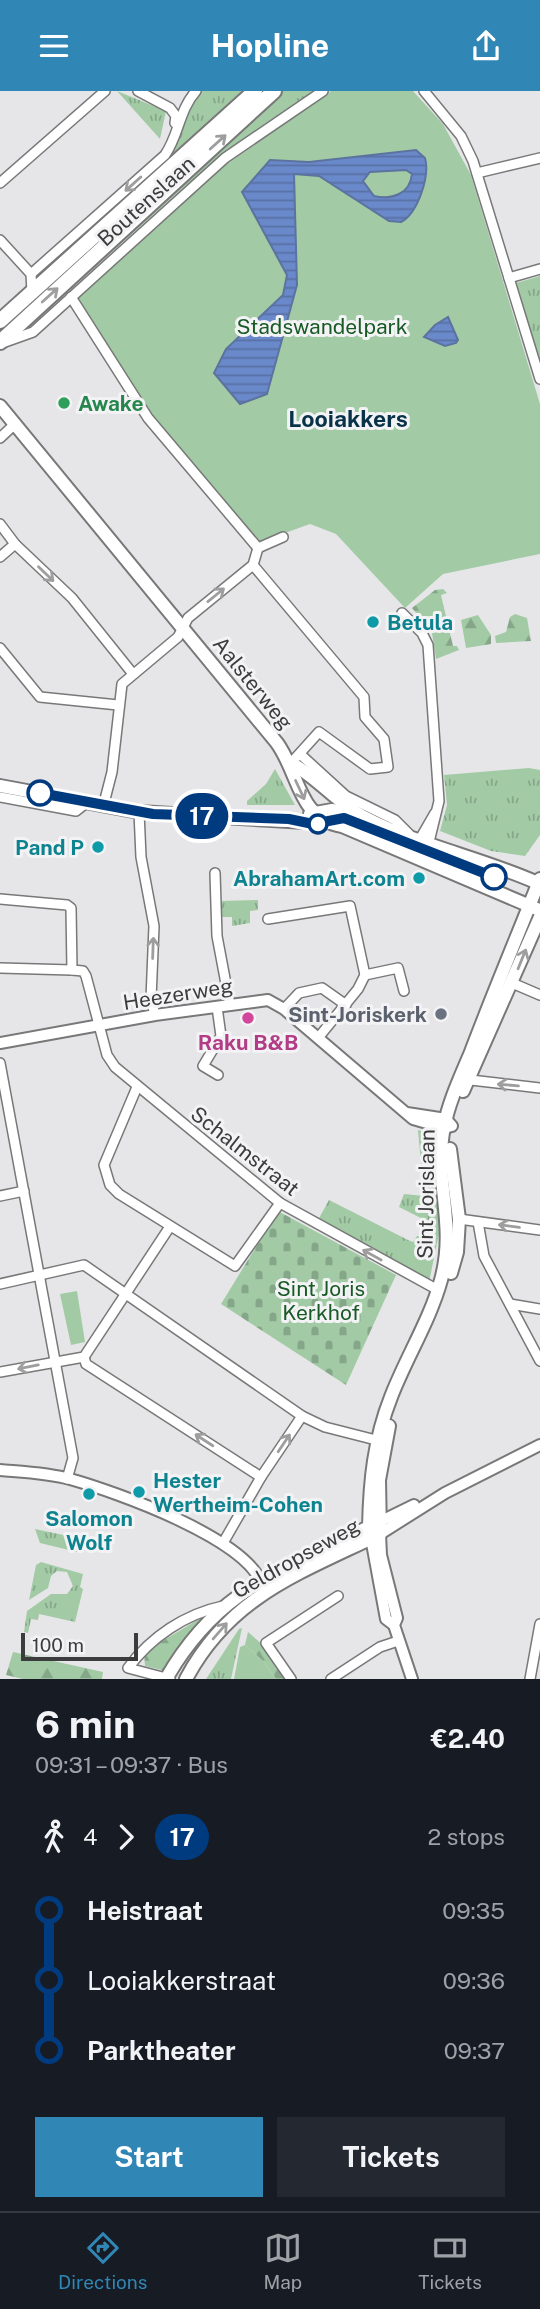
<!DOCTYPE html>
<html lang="en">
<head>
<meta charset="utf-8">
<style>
	:root { --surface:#171b24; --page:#242831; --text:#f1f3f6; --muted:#9ea1a6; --line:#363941; --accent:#3086b5 }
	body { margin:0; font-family:"Public Sans",sans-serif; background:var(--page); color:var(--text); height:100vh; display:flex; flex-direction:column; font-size:26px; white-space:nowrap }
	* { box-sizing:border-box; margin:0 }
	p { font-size:23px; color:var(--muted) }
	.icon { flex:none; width:38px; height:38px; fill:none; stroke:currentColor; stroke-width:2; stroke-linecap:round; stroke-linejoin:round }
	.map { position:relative; height:1588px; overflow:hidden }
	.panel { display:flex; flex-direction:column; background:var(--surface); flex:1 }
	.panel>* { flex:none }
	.badge { padding:0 14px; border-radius:23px; font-size:24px; line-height:46px }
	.scale { position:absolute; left:21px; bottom:18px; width:117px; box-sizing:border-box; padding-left:7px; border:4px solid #3c3c3c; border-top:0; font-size:19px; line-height:24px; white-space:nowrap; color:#3c3c3c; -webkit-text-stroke:5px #f3f3f5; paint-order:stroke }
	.map>.badge { position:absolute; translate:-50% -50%; box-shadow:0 0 0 4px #fff }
	.legs { display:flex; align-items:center; gap:10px; height:77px; padding:0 35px; font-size:23px }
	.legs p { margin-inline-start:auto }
	.headline { display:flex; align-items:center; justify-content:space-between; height:119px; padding:0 35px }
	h1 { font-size:38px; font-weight:700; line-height:52px }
	.primary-button { display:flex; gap:14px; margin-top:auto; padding:14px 35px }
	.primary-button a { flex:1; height:80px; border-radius:0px; background:var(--accent); color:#fff; font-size:28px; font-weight:700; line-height:80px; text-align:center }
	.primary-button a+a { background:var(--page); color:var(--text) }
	ul { padding:0 35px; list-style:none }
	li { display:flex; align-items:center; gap:24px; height:70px; font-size:26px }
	li i { display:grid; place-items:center; width:10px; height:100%; margin:0 9px; background:currentColor }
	li i::after { content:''; width:18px; height:18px; margin:-9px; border:5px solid; border-radius:50%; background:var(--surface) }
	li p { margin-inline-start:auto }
	li:first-child i { background:linear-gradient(#0000 50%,currentColor 0) }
	li:last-child i { background:linear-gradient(currentColor 50%,#0000 0) }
	header { display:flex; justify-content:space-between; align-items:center; height:91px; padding:0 35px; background:var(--accent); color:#fff; font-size:32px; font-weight:700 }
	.tabs { display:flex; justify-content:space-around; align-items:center; height:98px; border-top:2px solid var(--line); background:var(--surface); font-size:19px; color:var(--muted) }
	.tabs a { display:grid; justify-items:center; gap:4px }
	.tabs .current { color:var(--accent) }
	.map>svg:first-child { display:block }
	.grass { fill:url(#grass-tufts) }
	.forest { fill:url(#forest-firs) }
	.cemetery { fill:url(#cemetery-stones) }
	.green { fill:#a2cba5 }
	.water { fill:url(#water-rules); stroke:#5c729f; stroke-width:2; fill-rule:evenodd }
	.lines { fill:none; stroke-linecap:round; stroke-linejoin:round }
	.minor-casing { stroke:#787879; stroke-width:12 }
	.tertiary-casing { stroke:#787879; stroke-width:14 }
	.secondary-casing { stroke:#787879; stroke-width:16 }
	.primary-casing { stroke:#787879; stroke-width:18 }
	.minor { stroke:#fff; stroke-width:9 }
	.tertiary { stroke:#fff; stroke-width:10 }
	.secondary { stroke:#fff; stroke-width:12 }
	.primary { stroke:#fff; stroke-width:14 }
	.oneway { stroke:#9e9e9e }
	.line-1-casing { stroke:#fff; stroke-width:16 }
	.line-1 { stroke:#003b80; stroke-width:10 }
	.leisure-dot { fill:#2e9e5b; stroke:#f3f3f5; stroke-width:2.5 }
	.culture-dot { fill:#0f9aa8; stroke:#f3f3f5; stroke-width:2.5 }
	.stop-1-dot { fill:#fff; stroke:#003b80; stroke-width:3.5 }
	.worship-dot { fill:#6b7280; stroke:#f3f3f5; stroke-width:2.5 }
	.hotel-dot { fill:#d1479c; stroke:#f3f3f5; stroke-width:2.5 }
	.labels { text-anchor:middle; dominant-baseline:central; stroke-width:6; stroke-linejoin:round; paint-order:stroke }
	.street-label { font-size:21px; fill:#3c3c3c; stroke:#f3f3f5 }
	.park-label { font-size:21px; fill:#185a25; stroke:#f3f3f5 }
	.leisure-label { font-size:21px; font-weight:bold; fill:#27864d; stroke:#f3f3f5; text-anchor:start }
	.culture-label { font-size:21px; font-weight:bold; fill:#0d838f; stroke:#f3f3f5; text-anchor:start }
	.worship-label { font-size:21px; font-weight:bold; fill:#5b616d; stroke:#f3f3f5; text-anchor:end }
	.hotel-label { font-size:21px; font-weight:bold; fill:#b23c85; stroke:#f3f3f5 }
	.neighbourhood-label { font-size:23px; font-weight:bold; fill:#073248; stroke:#f3f3f5 }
</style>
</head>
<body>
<header><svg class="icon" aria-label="menu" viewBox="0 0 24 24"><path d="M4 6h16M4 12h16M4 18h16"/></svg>Hopline<svg class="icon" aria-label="share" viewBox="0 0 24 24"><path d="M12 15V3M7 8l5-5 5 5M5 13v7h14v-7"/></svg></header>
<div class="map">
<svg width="540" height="1588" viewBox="0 0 540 1588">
	<defs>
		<pattern id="grass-tufts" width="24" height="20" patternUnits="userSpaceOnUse" patternTransform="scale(1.75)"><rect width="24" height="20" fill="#a2cba5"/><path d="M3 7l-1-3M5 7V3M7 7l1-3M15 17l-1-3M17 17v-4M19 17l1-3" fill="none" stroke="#85a688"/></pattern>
		<pattern id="forest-firs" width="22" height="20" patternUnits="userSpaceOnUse" patternTransform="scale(1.75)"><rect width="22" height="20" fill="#a2cba5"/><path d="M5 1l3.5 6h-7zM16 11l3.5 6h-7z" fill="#85a688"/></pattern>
		<pattern id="cemetery-stones" width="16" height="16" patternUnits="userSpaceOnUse" patternTransform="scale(1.75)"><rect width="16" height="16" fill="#a2cba5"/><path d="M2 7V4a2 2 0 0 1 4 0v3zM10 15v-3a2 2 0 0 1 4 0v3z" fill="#85a688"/></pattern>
		<pattern id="water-rules" width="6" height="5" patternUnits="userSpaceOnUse" patternTransform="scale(1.75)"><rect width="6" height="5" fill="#6a89ca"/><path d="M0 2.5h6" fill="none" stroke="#5871a5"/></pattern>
	</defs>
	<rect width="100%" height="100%" fill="#e6e6e8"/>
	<g class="grass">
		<polygon points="117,0 166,20 160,48"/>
		<polygon points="200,0 250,0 101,136 78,148 170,64 184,22"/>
		<polygon points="279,0 317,0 188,96 186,94 30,235 29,240 13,244"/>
		<polygon points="540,185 540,267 539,268 516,192"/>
		<polygon points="529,677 540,679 540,744 525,765 491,760 440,740 447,714 444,684"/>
		<polygon points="275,678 295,714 247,714 247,710 266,693"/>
		<polygon points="258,809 258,819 250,820 250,832 232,835 232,826 221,826 220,810"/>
		<polygon points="418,1039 434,1044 439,1143 429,1191 318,1129 329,1109 408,1149 413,1151 417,1145 426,1146 424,1140 429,1131 399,1116 404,1103 424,1105"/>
		<polygon points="35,1438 92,1450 89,1461 79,1458 77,1461 40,1452"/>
		<polygon points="41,1471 83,1483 80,1496 83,1498 75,1531 39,1523 38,1529 31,1528 28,1542 24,1541 27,1520 51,1503 67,1503 73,1495 67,1481 57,1480 51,1485 48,1497 29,1509 36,1474"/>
		<polygon points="242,1537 231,1588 206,1588 239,1538"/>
	</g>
	<g class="forest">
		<polygon points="443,498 447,502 441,504 453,555 457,555 459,559 436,568 432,542 412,517 435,499"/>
		<polygon points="515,523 527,527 531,550 496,552 495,545 506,541 510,526"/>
		<polygon points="478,524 491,544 491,553 466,557 461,529"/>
		<polygon points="209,1522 166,1580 145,1575 144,1561"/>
		<polygon points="248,1541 266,1557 288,1588 276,1588 264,1571 245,1554"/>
		<polygon points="13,1561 103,1581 102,1588 23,1588 6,1584"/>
	</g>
	<polygon class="cemetery" points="278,1120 396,1184 346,1294 221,1213"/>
	<g class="green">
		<polygon points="331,0 413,0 443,33 471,84 540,313 540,463 443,483 405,517 336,443 310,433 257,452 152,324 73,204 210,85"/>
		<polygon points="77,1200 85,1251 71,1254 60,1203"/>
		<polygon points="245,1554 264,1571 276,1588 234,1588 240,1556"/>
	</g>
	<g class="water">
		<path d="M416 59 425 67C430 85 418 122 401 131L389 130 319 85 294 83 297 194 267 303 240 313 214 282 226 258 283 204 287 184 242 101 270 69 309 71ZM406 79 412 83C410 103 392 109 374 105L363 90 370 81Z"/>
		<polygon points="448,226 458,249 456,252 445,255 424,246 435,234"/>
	</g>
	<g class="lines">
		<defs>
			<g id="minor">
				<polyline points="138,0 170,17 176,25 175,32"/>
				<polyline points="424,0 461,45 473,70 540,288"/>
				<polyline points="477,82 540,67"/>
				<polyline points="0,92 105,0"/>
				<polyline points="0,149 31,183 32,201"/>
				<path d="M31 183 165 64C179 44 179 19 196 0"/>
				<polyline points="509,187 540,178"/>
				<polyline points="71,206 148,327 258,457"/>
				<polyline points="5,251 33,241 225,67 323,0"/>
				<polyline points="0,347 15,333"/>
				<polyline points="0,433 15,453 72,507 133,583"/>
				<polyline points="258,457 283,446"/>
				<polyline points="0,466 15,453"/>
				<polyline points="253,474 364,606 365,626 384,648 388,676 370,678 319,641 291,672"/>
				<polyline points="402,522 422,542 428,554 439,710 429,751"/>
				<polyline points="0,557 40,606 118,614"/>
				<polyline points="300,663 346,705 395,729 409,743"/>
				<polyline points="0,706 76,720 85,713"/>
				<polyline points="103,716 112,681 122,593 178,546 188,527 253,474 258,457"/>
				<polyline points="139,721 141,766 154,835 151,908 155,924"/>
				<polyline points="420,748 435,722"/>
				<polyline points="215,782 217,845 230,914"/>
				<polyline points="0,808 67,814 71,817 72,879 83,880 86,885 107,964 115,976 280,1112 438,1199"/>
				<polyline points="268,828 350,815 365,884 358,898 318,947"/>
				<polyline points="0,877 72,879"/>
				<polyline points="365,884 398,877 404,900"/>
				<polyline points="512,892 540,904"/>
				<polyline points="217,916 221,945 203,975 218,984"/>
				<polyline points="284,918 299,902 322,897 346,914"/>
				<polyline points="0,972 73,1367 67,1388"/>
				<polyline points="462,988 540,997"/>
				<polyline points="137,996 104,1074 110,1094 119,1103 235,1175 280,1112"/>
				<polyline points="0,1105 24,1100"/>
				<polyline points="459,1128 540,1139"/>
				<polyline points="478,1131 484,1165 540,1270"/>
				<polyline points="0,1193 84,1174 302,1325 325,1336 376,1349"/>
				<polyline points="510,1213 540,1218"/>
				<polyline points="84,1266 86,1273 261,1386"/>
				<polyline points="0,1281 84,1266 169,1137"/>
				<polyline points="223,1452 261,1386 302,1325"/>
				<path d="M170 1588 128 1577C151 1546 185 1523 223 1515"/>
				<polyline points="291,1588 266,1552 338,1505"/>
				<polyline points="331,1588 380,1556 398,1550"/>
				<polyline points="530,1588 540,1533"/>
			</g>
			<g id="tertiary">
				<polyline points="0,952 155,924 268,909 284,918 413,1028 444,1037 452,1035 446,1028 407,1022"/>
				<path d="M0 1379C23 1381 48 1382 70 1388 116 1401 250 1448 263 1496"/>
				<polyline points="394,1534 386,1528 369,1436 414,1414"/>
				<polyline points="412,1588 394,1534 397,1527 381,1464 380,1443 445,1402 540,1354"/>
			</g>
			<g id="secondary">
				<path d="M0 315 277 652C300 684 298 728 342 735L537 818"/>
				<path d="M291 672C318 687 336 711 364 726 419 755 483 767 540 793"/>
				<polyline points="0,695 139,721 323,732"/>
				<polyline points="310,723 332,719 354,723"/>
				<polyline points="463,1000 540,826"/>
				<polyline points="450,1058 459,1128 457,1161 451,1182"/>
				<path d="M166 1588C217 1498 282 1479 369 1436 370 1390 374 1349 391 1306 406 1267 430 1229 441 1189 457 1132 433 1089 444 1036 449 1010 461 985 471 961 493 903 517 846 540 788"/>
				<path d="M186 1588C230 1505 300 1482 380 1443L379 1389 389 1335"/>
			</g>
			<g id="primary">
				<polyline points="0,230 255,0"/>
				<polyline points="0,251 274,0"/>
			</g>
		</defs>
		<use href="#minor" class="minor-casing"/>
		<use href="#tertiary" class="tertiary-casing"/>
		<use href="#secondary" class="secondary-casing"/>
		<use href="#primary" class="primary-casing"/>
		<use href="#minor" class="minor"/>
		<use href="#tertiary" class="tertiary"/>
		<use href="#secondary" class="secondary"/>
		<use href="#primary" class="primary"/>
	</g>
	<defs><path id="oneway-shaft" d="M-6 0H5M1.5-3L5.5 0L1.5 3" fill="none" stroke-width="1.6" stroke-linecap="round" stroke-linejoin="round" transform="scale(1.75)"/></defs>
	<g class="oneway">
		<use href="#oneway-shaft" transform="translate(218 51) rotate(-42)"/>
		<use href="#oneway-shaft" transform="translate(133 93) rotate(138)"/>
		<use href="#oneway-shaft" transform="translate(50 204) rotate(-42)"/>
		<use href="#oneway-shaft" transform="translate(46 483) rotate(44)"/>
		<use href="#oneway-shaft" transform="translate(216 504) rotate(-39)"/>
		<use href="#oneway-shaft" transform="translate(300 699) rotate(65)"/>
		<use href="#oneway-shaft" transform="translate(153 857) rotate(-88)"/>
		<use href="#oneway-shaft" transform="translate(522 868) rotate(-68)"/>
		<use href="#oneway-shaft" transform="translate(508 994) rotate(-175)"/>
		<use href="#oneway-shaft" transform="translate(509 1135) rotate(-172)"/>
		<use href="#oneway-shaft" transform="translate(372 1164) rotate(-151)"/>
		<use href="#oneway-shaft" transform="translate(28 1276) rotate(169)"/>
		<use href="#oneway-shaft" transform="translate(204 1349) rotate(-147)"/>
		<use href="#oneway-shaft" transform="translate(284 1352) rotate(-56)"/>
		<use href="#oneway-shaft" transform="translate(220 1540) rotate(-49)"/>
	</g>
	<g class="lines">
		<defs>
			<polyline id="line-1" points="40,702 153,723 289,728 313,733 344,727 494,786"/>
		</defs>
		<use href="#line-1" class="line-1-casing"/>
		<use href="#line-1" class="line-1"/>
	</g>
	<circle class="leisure-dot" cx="64" cy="312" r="7"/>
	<g class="culture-dot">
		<circle cx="373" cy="531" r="7"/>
		<circle cx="98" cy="756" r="7"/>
		<circle cx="419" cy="787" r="7"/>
		<circle cx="139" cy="1401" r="7"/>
		<circle cx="89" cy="1403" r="7"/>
	</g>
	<g class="stop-1-dot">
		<circle cx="40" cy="702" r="12"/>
		<circle cx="318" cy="733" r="9"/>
		<circle cx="494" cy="786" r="12"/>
	</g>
	<circle class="worship-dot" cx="441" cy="923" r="7"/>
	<circle class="hotel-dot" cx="248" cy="927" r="7"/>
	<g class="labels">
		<g class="street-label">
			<text transform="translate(146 110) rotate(-42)">Boutenslaan</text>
			<text transform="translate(253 592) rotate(51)">Aalsterweg</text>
			<text transform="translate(178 903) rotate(-9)">Heezerweg</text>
			<text transform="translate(245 1060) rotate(38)">Schalmstraat</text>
			<text transform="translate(426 1103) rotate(-89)">Sint Jorislaan</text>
			<text transform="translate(296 1467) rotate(-29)">Geldropseweg</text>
		</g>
		<g class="park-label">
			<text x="322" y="235">Stadswandelpark</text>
			<text x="321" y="1197">Sint Joris<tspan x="321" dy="24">Kerkhof</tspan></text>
		</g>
		<g class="leisure-label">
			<text x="78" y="312">Awake</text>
		</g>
		<g class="culture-label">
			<text x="387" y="531">Betula</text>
			<text x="84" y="756" text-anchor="end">Pand P</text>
			<text x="405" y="787" text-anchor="end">AbrahamArt.com</text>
			<text x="153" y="1389">Hester<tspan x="153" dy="24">Wertheim-Cohen</tspan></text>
			<text x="89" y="1427" text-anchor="middle">Salomon<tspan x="89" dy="24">Wolf</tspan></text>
		</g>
		<g class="worship-label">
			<text x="427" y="923">Sint-Joriskerk</text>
		</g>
		<g class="hotel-label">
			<text x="248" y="951">Raku B&amp;B</text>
		</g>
		<g class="neighbourhood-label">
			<text x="348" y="327">Looiakkers</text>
		</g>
	</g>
</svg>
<div class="scale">100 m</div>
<b class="badge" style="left:202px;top:725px;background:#003b80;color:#fff">17</b>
</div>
<section class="panel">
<div class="headline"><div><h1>6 min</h1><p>09:31 – 09:37 · Bus</p></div><b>€2.40</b></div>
<div class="legs"><svg class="icon" aria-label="walk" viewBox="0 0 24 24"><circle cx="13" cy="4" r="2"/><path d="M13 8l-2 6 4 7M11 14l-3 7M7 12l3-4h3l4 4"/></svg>4<svg class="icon" aria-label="forward" viewBox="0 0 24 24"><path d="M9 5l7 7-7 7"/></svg><b class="badge" style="background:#003b80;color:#fff">17</b><p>2 stops</p></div>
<ul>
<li><i style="color:#003b80"></i><b>Heistraat</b><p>09:35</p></li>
<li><i style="color:#003b80"></i><span>Looiakkerstraat</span><p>09:36</p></li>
<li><i style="color:#003b80"></i><b>Parktheater</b><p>09:37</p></li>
</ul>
<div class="primary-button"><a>Start</a><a>Tickets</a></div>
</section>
<nav class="tabs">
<a class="current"><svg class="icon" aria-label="directions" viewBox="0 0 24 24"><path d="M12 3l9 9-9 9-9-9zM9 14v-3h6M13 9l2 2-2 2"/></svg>Directions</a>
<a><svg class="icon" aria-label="map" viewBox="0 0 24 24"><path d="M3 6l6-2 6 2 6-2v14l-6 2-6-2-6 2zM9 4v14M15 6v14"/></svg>Map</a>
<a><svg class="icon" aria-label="tickets" viewBox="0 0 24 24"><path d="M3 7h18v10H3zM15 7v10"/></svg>Tickets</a>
</nav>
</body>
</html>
